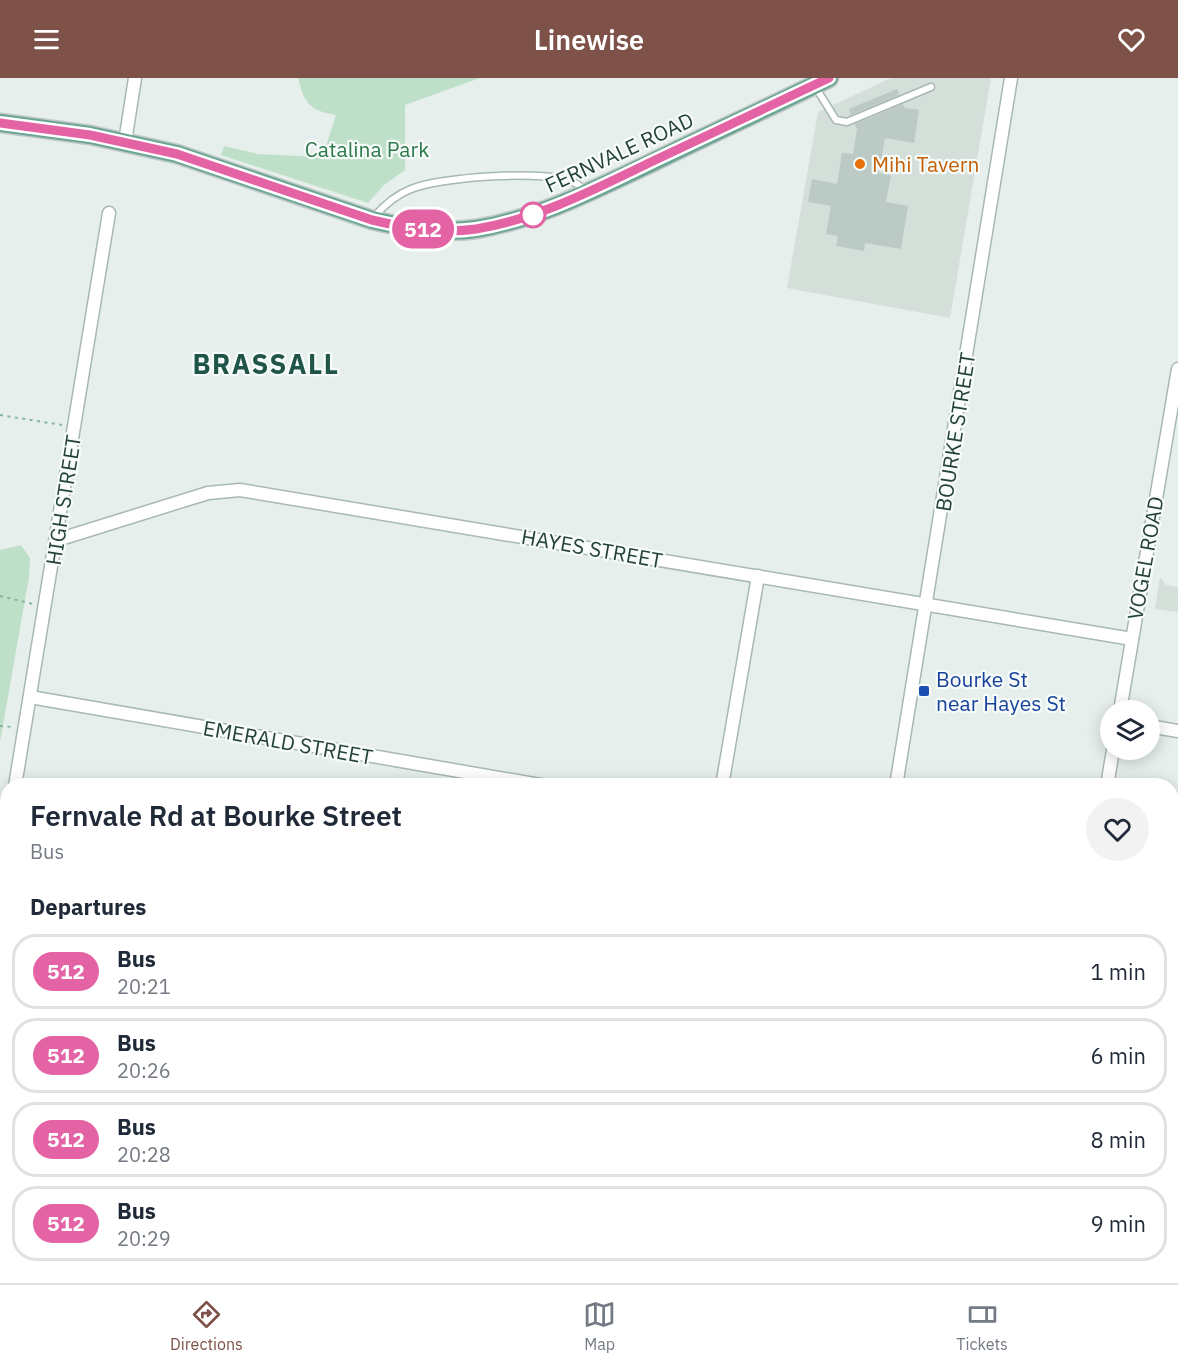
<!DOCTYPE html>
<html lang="en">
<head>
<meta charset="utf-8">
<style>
	:root { --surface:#fff; --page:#f2f2f3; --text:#1f2937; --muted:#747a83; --line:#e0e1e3; --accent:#7f5249 }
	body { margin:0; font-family:"IBM Plex Sans",sans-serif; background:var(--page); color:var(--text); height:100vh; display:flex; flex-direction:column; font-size:22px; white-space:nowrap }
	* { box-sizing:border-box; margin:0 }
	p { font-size:20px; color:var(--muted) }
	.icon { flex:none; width:33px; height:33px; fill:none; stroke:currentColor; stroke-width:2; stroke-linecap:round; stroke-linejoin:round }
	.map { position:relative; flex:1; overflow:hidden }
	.sheet { position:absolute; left:0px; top:700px; width:1179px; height:506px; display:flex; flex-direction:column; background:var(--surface); border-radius:24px 24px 0 0; box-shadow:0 3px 15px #0003 }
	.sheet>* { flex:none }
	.badge { padding:0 12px; border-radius:20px; font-size:21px; line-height:39px }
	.tools { position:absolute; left:1100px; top:622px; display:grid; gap:12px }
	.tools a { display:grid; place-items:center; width:60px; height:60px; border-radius:50%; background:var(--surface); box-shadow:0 3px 15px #0003; font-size:30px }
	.map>.badge { position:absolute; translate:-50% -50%; box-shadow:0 0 0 3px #fff }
	h2 { padding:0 30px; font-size:22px; line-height:54px }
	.round { display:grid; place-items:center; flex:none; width:63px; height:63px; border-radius:32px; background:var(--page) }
	.overview { display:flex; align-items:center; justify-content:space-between; height:102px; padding:0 30px }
	h1 { font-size:28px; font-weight:600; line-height:45px }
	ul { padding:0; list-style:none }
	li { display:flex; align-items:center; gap:18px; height:75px; margin:0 12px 9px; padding:0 18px; border:3px solid var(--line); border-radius:24px }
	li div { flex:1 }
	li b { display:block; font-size:22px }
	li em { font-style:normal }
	li .badge { min-width:66px; font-weight:700; text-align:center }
	header { display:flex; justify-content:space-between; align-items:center; height:78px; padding:0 30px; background:var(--accent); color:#fff; font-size:27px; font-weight:600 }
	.dock { display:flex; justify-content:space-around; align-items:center; height:84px; border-top:2px solid var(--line); background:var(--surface); font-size:16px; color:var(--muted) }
	.dock a { display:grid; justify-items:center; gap:3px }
	.dock .selected { color:var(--accent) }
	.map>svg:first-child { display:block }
	.built { fill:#d4dfda }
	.green { fill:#bfe0c8 }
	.building { fill:#bbcac4 }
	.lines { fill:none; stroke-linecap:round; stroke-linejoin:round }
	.lane-casing { stroke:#a8b8b2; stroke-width:9 }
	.street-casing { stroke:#a8b8b2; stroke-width:15 }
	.primary-casing { stroke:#c2cac8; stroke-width:21 }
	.path { stroke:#86b3a5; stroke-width:2; stroke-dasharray:3 4.5; stroke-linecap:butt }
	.lane { stroke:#fff; stroke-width:6 }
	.street { stroke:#fff; stroke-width:12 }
	.primary { stroke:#6aa596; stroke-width:18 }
	.line-casing { stroke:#fff; stroke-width:14 }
	.line { stroke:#e463a4; stroke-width:9 }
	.food-dot { fill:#e8710a; stroke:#f7fbf9; stroke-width:2 }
	.stop-dot { fill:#fff; stroke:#e463a4; stroke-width:3 }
	.transit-dot { fill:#1a4fb4; stroke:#f7fbf9; stroke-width:2 }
	.labels { text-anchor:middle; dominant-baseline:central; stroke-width:4.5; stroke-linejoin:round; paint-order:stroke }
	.park-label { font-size:21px; fill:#2d7a4b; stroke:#f7fbf9 }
	.street-label { font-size:21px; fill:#24423a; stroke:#f7fbf9 }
	.food-label { font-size:21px; fill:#c56008; stroke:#f7fbf9; text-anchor:start }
	.transit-label { font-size:21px; fill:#164399; stroke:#f7fbf9; text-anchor:start }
	.district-label { font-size:27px; font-weight:bold; letter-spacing:1.5px; fill:#1f5548; stroke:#f7fbf9 }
</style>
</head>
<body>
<header><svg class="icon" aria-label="menu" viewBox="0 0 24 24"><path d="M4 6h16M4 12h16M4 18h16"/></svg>Linewise<svg class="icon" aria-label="heart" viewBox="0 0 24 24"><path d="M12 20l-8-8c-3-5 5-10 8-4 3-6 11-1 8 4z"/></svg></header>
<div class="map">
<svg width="1178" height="1205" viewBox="0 0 1178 1205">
	<rect width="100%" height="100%" fill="#e6efeb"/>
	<g class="built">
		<polygon points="891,0 991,0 950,240 787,210 818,34"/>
		<polygon points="1160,499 1166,507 1178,509 1178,534 1155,531"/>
	</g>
	<g class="green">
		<path d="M298 0H480L405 27V92L384 107 368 125 221 77 224 68 258 76 317 79 325 71 336 37C310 33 304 25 298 0Z"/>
		<polygon points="21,467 30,480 29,499 0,664 0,472"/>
	</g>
	<g class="building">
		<polygon points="897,11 899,17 851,37 849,31"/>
		<polygon points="903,26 905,30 919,32 914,65 885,60 879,95 891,97 886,124 908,128 901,171 865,165 864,173 836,168 838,158 826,156 831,128 808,124 812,101 837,106 842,75 853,76 857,51 855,46"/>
	</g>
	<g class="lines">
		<defs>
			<g id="lane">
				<polyline points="816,10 836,42 847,44 931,9"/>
				<path d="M374 139C384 127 396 117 411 111 440 99 547 91 575 105 579 106 582 111 586 114"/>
				<polyline points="0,1075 8,1076"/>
			</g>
			<g id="street">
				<polyline points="125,64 135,0"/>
				<polyline points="57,462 208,415 240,412 1132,561"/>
				<polyline points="30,619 546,708"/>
				<polyline points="1120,633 1178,291"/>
				<polyline points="1149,648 1178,653"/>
				<polyline points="15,708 109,135"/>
				<polyline points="722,708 758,498"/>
				<polyline points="896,708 1011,0"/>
				<polyline points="1107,708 1113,672"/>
				<polyline points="0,862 8,863"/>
				<polyline points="1172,913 1178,914"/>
				<polyline points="1172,1058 1178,1059"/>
				<polyline points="390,1205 391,1198"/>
				<polyline points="708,1205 709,1198"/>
				<polyline points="1023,1205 1024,1198"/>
				<polyline points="1170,1205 1178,1202"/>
			</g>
			<path id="primary" d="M0 45 90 57 177 76 372 142C406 150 441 156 476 151 538 141 595 111 651 85 710 56 770 29 829 0"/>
		</defs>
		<use href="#lane" class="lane-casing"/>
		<use href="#street" class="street-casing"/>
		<use href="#primary" class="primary-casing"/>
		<g class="path">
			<polyline points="0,337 62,347"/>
			<polyline points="0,518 33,526"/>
			<polyline points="0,648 12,649"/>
		</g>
		<use href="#lane" class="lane"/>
		<use href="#street" class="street"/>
		<use href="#primary" class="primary"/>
	</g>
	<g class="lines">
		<defs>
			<path id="line" d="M0 45 90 57 177 76 372 142C406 150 441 156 476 151 538 141 595 111 651 84 710 56 770 28 829 0"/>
		</defs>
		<use href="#line" class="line-casing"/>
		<use href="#line" class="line"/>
	</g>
	<circle class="food-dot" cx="860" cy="86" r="6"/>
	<circle class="stop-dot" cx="533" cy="137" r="12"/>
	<rect class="transit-dot" x="918" y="607" width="12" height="12" rx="3"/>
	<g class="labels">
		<g class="park-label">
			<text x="367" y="71">Catalina Park</text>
		</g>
		<g class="street-label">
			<text transform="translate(619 74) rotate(-25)">FERNVALE ROAD</text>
			<text transform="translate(955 354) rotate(-81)">BOURKE STREET</text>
			<text transform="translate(63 422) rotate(-81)">HIGH STREET</text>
			<text transform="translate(592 470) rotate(10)">HAYES STREET</text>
			<text transform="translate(1145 480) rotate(-80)">VOGEL ROAD</text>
			<text transform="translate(288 664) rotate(10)">EMERALD STREET</text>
		</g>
		<g class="food-label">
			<text x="872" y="86">Mihi Tavern</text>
		</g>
		<g class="transit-label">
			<text x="936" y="601">Bourke St<tspan x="936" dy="24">near Hayes St</tspan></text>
		</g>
		<g class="district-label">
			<text x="266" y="285">BRASSALL</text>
		</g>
	</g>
</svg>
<div class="tools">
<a><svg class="icon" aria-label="layers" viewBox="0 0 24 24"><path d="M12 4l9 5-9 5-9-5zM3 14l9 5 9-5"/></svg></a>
</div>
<b class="badge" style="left:423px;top:151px;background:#e463a4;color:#fff">512</b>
<section class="sheet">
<div class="overview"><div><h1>Fernvale Rd at Bourke Street</h1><p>Bus</p></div><a class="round"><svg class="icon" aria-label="heart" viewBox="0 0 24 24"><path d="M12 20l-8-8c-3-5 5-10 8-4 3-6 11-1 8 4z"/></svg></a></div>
<h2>Departures</h2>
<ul>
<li><span class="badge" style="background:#e463a4;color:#fff">512</span><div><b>Bus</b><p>20:21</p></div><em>1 min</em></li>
<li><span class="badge" style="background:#e463a4;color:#fff">512</span><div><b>Bus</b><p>20:26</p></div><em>6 min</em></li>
<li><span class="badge" style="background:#e463a4;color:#fff">512</span><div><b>Bus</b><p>20:28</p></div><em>8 min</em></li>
<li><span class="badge" style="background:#e463a4;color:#fff">512</span><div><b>Bus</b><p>20:29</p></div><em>9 min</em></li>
</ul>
</section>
</div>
<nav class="dock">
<a class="selected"><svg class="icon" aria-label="directions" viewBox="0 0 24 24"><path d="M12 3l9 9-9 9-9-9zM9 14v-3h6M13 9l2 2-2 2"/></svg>Directions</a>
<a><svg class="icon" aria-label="map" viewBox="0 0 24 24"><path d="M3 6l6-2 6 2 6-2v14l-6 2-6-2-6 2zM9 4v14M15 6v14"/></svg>Map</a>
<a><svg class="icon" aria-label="tickets" viewBox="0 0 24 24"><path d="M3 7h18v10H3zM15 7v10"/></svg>Tickets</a>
</nav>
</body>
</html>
